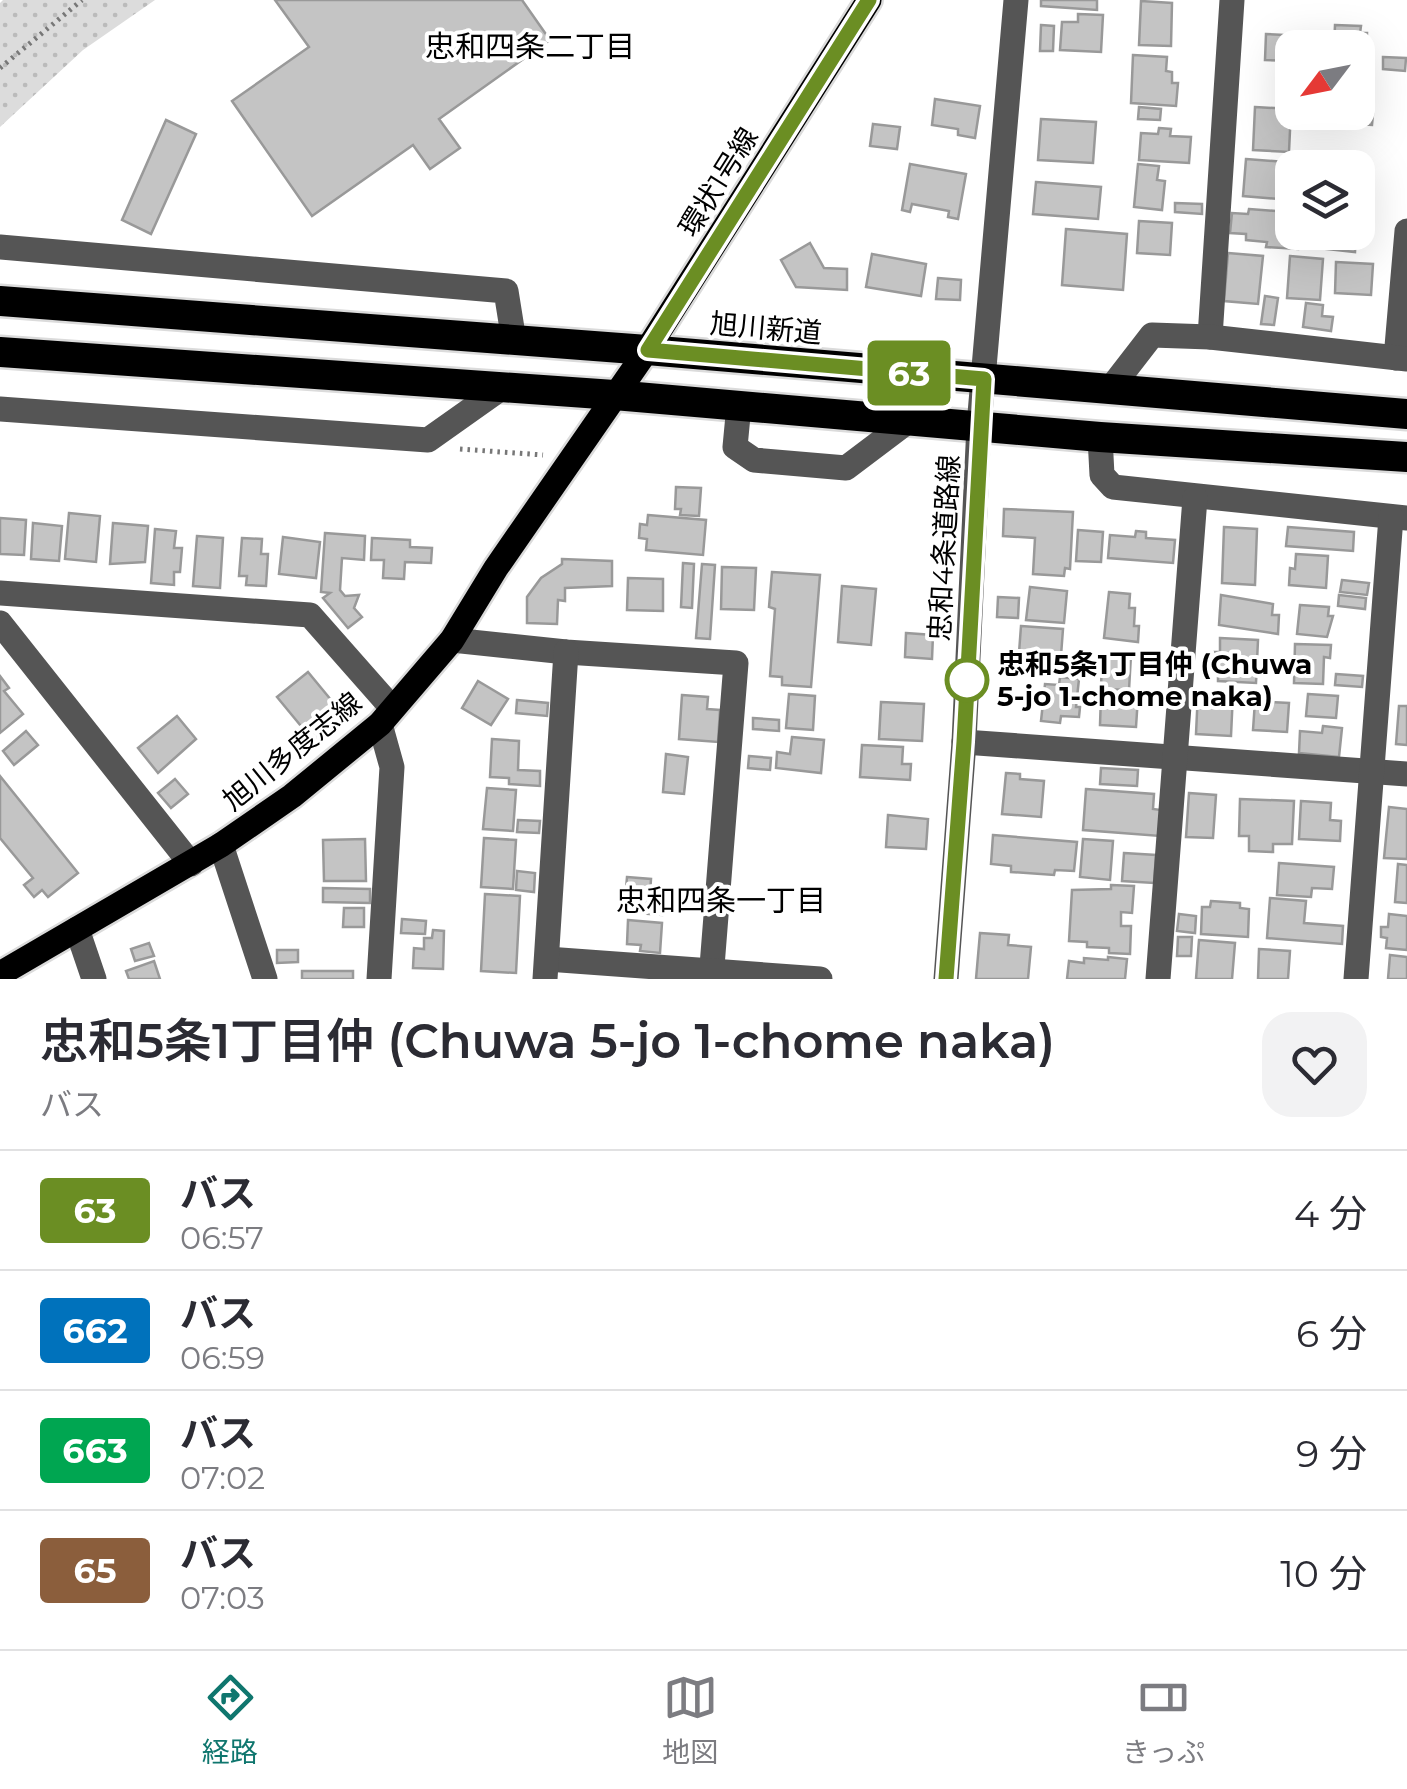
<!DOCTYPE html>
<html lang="ja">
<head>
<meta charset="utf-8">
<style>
	:root { --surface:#fff; --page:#f2f2f3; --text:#2b2b33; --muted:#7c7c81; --line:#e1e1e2; --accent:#0f766e }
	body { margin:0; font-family:Montserrat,"Noto Sans JP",sans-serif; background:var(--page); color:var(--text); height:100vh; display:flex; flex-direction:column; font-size:38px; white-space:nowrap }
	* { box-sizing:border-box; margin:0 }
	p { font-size:32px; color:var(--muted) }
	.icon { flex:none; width:55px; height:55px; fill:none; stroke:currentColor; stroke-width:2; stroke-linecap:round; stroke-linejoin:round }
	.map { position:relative; height:979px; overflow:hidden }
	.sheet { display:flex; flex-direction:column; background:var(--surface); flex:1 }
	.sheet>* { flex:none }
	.badge { padding:0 20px; border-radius:8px; font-size:35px; line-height:65px }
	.needle { width:65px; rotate:238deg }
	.fabs { position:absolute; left:1275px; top:30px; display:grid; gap:20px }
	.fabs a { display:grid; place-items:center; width:100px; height:100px; border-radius:20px; background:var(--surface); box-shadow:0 10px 40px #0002; font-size:50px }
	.map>.badge { position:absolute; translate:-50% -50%; box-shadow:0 0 0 5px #fff }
	.round { display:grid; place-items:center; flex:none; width:105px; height:105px; border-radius:30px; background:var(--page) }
	.summary { display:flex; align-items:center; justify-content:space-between; height:170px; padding:0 40px }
	h1 { font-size:48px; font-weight:600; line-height:75px }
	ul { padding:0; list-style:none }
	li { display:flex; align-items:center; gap:30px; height:120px; padding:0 40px; border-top:2px solid var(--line) }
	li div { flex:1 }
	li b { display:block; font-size:38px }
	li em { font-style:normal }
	li .badge { min-width:110px; font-weight:700; text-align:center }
	.dock { display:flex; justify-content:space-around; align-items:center; height:140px; border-top:2px solid var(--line); background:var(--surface); font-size:28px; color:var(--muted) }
	.dock a { display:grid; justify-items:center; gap:5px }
	.dock .on { color:var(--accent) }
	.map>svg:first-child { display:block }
	.grass { fill:url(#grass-dots) }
	.building { fill:#c4c4c4; stroke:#999; stroke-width:2.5 }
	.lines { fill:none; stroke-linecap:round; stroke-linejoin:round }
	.major-casing { stroke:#dbdbdb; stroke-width:30 }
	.highway-casing { stroke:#dbdbdb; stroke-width:35 }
	.path { stroke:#777; stroke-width:5; stroke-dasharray:2.5 5; stroke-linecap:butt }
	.minor { stroke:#555; stroke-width:25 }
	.major { stroke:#000; stroke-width:25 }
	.highway { stroke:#000; stroke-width:30 }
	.line-casing { stroke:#fff; stroke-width:22 }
	.line { stroke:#6b8e23; stroke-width:15 }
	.stop-dot { fill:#fff; stroke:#6b8e23; stroke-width:5 }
	.labels { text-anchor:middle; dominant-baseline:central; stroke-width:8; stroke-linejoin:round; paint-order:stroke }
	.street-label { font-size:28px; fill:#000; stroke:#fff }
	.stop-label { font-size:28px; font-weight:bold; fill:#000; stroke:#fff; text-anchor:start }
	.neighbourhood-label { font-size:30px; fill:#000; stroke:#fff }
</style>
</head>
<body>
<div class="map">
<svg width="1407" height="979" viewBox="0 0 1407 979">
	<defs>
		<pattern id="grass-dots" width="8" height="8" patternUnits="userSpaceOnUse" patternTransform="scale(2.5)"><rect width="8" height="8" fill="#dcdcdc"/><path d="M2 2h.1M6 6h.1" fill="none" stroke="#bbb" stroke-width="1.8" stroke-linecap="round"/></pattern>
	</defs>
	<rect width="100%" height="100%" fill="#fff"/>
	<polygon class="grass" points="3,0 155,0 83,50 0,127 0,3"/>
	<g class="building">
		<polygon points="275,0 522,0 550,40 439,119 460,148 430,169 413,145 312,216 232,101 309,47"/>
		<polygon points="1041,0 1097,0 1097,10 1041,6"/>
		<polygon points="1141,1 1172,3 1171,46 1139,45"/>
		<polygon points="1078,14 1103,15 1101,52 1060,50 1062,22 1078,22"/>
		<polygon points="1041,25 1054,26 1053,51 1040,51"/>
		<polygon points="1335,25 1361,26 1360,33 1367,33 1366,68 1358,67 1358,48 1334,48"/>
		<polygon points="1266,34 1305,36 1305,48 1292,48 1292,61 1265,60"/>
		<polygon points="1133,55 1167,57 1166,71 1172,72 1172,83 1178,83 1176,106 1131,103"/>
		<polygon points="1383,57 1406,58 1405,71 1383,69"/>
		<polygon points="935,99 980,106 975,138 958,135 958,129 932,125"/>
		<polygon points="1139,107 1161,109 1160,120 1138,119"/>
		<polygon points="1255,107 1291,109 1289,152 1253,150"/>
		<polygon points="1340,112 1373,114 1372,125 1340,123"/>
		<polygon points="1041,119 1096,122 1093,163 1038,160"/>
		<polygon points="166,120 196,134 151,234 122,220"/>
		<polygon points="873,124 900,127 897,149 870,146"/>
		<polygon points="1159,128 1171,129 1170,136 1191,137 1189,163 1139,160 1141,133 1158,134"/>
		<polygon points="1246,159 1285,162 1284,182 1292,183 1291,200 1243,196"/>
		<polygon points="910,164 966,174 958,219 948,217 949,211 912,204 910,212 902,210"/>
		<polygon points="1138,164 1159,166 1157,180 1165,181 1162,210 1134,207"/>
		<polygon points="1036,182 1101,187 1098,219 1033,214"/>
		<polygon points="1175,203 1202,204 1202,214 1175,212"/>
		<polygon points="1249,209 1288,212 1287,224 1292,224 1292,232 1299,232 1298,249 1266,247 1267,242 1246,240 1246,234 1230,233 1232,213 1248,214"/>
		<polygon points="1139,221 1172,223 1170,255 1137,253"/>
		<polygon points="1066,229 1127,234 1123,290 1062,285"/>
		<polygon points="1318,232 1356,232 1355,252 1317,248"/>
		<polygon points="810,243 824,268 847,269 847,290 796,287 781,260"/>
		<polygon points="1228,253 1263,256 1258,304 1224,301"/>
		<polygon points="872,254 926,264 921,296 866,287"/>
		<polygon points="1290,256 1323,259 1320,300 1287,298"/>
		<polygon points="1336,262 1373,264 1371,295 1335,293"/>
		<polygon points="938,278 961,280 960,300 936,299"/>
		<polygon points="1265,296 1278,298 1274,325 1261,324"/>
		<polygon points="1306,303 1323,305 1322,316 1333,317 1331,331 1303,327"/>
		<polygon points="676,487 701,488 699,516 680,515 681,509 675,509"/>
		<polygon points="1004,509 1073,512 1070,569 1065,568 1064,576 1033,574 1035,538 1003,536"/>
		<polygon points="69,513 100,516 96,562 65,559"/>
		<polygon points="648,515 706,520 703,555 646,550 647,539 639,538 640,524 647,525"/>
		<polygon points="0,518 26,520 24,555 0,554"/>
		<polygon points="33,523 62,526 59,561 31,559"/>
		<polygon points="113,523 148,526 145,562 110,564"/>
		<polygon points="1224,527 1257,529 1255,585 1222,583"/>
		<polygon points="1288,527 1354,532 1353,551 1286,546"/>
		<polygon points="155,529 176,531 174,548 182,548 180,572 174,572 174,585 151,583"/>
		<polygon points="1078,530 1103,532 1101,562 1076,561"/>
		<polygon points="1136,531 1146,532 1146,538 1175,540 1173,563 1108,558 1110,535 1135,537"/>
		<polygon points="325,533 365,536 364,560 342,558 340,590 345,596 359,595 354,608 362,617 348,628 323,598 330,593 321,592"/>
		<polygon points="197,536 223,538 220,588 193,586"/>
		<polygon points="283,537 320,542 316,578 279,574"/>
		<polygon points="242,538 262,539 261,554 268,554 266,586 246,585 247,576 239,576"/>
		<polygon points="372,538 410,540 410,547 432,548 431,563 405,562 404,579 383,578 384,560 371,560"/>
		<polygon points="1296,554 1328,556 1326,588 1289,585 1290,568 1295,569"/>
		<polygon points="562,559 612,561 612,586 565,588 565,601 558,600 557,624 527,623 527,597 541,578 562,564"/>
		<polygon points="683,563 694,564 692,608 681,607"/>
		<polygon points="702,564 715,565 710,639 696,638"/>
		<polygon points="722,567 756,568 754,610 721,609"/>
		<polygon points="772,572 820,575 811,687 782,685 782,677 770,676 775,609 769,607"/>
		<polygon points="628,578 663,579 663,611 627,610"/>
		<polygon points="1342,580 1369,583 1367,595 1340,592"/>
		<polygon points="842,586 876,589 871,645 838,642"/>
		<polygon points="1030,587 1067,591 1064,623 1026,620"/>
		<polygon points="1109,592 1130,594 1129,608 1135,608 1134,626 1139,626 1138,642 1104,638"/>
		<polygon points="1221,595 1273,604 1272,615 1279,615 1278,634 1219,625"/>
		<polygon points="1339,595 1366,598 1365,609 1338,606"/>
		<polygon points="998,597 1019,598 1018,618 997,617"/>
		<polygon points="1300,605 1329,607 1328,616 1333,616 1327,637 1297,634"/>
		<polygon points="1021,626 1063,629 1060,669 1018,666"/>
		<polygon points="906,633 933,635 932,659 905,657"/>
		<polygon points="1220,638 1258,640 1256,683 1218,681 1218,668 1212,668 1213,652 1220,652"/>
		<polygon points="1295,644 1331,645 1330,658 1324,657 1323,684 1294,683"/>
		<polygon points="1102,653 1131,655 1129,690 1101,689"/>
		<polygon points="308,672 346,718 315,743 277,697"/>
		<polygon points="1336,674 1363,676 1362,687 1335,685"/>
		<polygon points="0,676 9,688 4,691 23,714 0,733"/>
		<polygon points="1060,677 1079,679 1076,707 1080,707 1079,717 1061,716 1060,723 1041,721 1045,684 1059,685"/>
		<polygon points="478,681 508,699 491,725 462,708"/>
		<polygon points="1198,691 1233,693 1231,736 1196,734"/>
		<polygon points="789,694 815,696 813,730 786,728"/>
		<polygon points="1308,694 1338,696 1336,718 1306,716"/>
		<polygon points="682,695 708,697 707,709 720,710 718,742 679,739"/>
		<polygon points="1101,695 1138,697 1136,727 1100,725"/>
		<polygon points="517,700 548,703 547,716 516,713"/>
		<polygon points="1255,701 1289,703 1287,732 1253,730"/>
		<polygon points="881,702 924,704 922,741 879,739"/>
		<polygon points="1399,706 1407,706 1407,745 1396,744"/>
		<polygon points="177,716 196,739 158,773 138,748"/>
		<polygon points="753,718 779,720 779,731 753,729"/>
		<polygon points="1323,726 1342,728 1339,757 1299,753 1300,731 1322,733"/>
		<polygon points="26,731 38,745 14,765 3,751"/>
		<polygon points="792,737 824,740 821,773 776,768 777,752 790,754"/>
		<polygon points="492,739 519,741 518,770 540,771 540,786 509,784 509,778 490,777"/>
		<polygon points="862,745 903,747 902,764 911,764 910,780 860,777"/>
		<polygon points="666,754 688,757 684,794 663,792"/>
		<polygon points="749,756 771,758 770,770 748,768"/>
		<polygon points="1101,768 1138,770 1137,786 1100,784"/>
		<polygon points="1006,773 1020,774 1020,779 1044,781 1041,817 1002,814"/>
		<polygon points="0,776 78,873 48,897 42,890 34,897 24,885 33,878 0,838"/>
		<polygon points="175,779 188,794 171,808 158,793"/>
		<polygon points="487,788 516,790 513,831 483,829"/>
		<polygon points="1086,789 1154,794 1153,809 1161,810 1160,836 1083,830"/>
		<polygon points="1189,793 1216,795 1213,838 1186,837"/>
		<polygon points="1240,799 1294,801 1292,844 1273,844 1273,852 1249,851 1249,836 1239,836"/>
		<polygon points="1301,801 1331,803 1330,820 1341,821 1340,841 1299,839"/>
		<polygon points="1389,807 1407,809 1407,859 1384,858"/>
		<polygon points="888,815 928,819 926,849 886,847"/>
		<polygon points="518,820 540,821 539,833 517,832"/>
		<polygon points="993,835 1077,842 1074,871 1055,870 1054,875 1011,872 1011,866 991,864"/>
		<polygon points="484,838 516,840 513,889 481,887"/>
		<polygon points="365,839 366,881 324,881 323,840"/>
		<polygon points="1083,839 1113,841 1110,880 1080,877"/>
		<polygon points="1124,853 1156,855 1154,883 1122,881"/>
		<polygon points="1279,863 1334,867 1332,889 1312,888 1311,897 1277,895"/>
		<polygon points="1398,864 1407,865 1407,903 1395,902"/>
		<polygon points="517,871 535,873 534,892 516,890"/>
		<polygon points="627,877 651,879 650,894 663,895 662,915 624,912"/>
		<polygon points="1111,885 1134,886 1132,913 1121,912 1121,926 1131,926 1130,954 1109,953 1109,948 1087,947 1087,942 1069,941 1072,890 1111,889"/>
		<polygon points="323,888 370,889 370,903 323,902"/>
		<polygon points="485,894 520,896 516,973 481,971"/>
		<polygon points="1270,898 1306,901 1304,923 1343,926 1342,944 1267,938"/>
		<polygon points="1211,901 1240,903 1240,908 1249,909 1248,937 1201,934 1202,907 1210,907"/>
		<polygon points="344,908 364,908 364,927 343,927"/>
		<polygon points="1179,914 1196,916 1195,933 1177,931"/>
		<polygon points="1389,914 1407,916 1407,950 1386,948 1387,938 1381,937 1381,927 1388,927"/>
		<polygon points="402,919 426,921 425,934 401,933"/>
		<polygon points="628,920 662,923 660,953 640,951 641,945 627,944"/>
		<polygon points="433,930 444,931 443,969 413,968 414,948 424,949 424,938 432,938"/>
		<polygon points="980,933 1009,935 1008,945 1031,947 1028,979 976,979"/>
		<polygon points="1178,937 1192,937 1191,956 1177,956"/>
		<polygon points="1199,940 1235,943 1232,979 1196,979"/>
		<polygon points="149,943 154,956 135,961 131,949"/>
		<polygon points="1259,949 1290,951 1288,979 1258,979"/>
		<polygon points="277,950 298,950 298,962 277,963"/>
		<polygon points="1390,955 1407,957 1407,979 1388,979"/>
		<polygon points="1108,957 1127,959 1125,979 1067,979 1069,961 1084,963 1084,958 1108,960"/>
		<polygon points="154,961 160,979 129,979 126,971"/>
		<rect x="302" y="971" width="51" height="8"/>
	</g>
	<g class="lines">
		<defs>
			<polyline id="major" points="0,974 221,845 292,796 380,724 452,640 496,568 647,350 869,0"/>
			<g id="highway">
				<polyline points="0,301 647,350 1407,414"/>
				<polyline points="0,352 614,395 1100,437 1407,457"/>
			</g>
		</defs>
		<use href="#major" class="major-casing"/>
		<use href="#highway" class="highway-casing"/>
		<g class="path">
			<polyline points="0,68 82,0"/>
			<polyline points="460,449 543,455"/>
		</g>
		<g class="minor">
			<polyline points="0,247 506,291 514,341"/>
			<polyline points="1210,337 1232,0"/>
			<polyline points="1396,358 1407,231"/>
			<polyline points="1111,388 1152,335 1210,337 1407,359"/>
			<polyline points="739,405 735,447 754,460 846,468 911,419"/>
			<polyline points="0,409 428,440 503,387"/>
			<polyline points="1100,437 1102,475 1113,487 1407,518"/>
			<polyline points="0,593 310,615 392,708"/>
			<polyline points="0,623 191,864"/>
			<polyline points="452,640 566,652 736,663 711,979"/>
			<polyline points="964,742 1407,774"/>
			<polyline points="221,845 265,979"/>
			<polyline points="77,929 94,979"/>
			<polyline points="547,959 820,979"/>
			<polyline points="379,979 392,767 380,724"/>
			<polyline points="545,979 566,652"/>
			<polyline points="946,979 964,742 979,425 1016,0"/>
			<polyline points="1158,979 1195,498"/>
			<polyline points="1356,979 1391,517"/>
		</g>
		<use href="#major" class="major"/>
		<use href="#highway" class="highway"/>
	</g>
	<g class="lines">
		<defs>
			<polyline id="line" points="869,0 648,350 984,379 964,742 946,979"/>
		</defs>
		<use href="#line" class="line-casing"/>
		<use href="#line" class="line"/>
	</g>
	<circle class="stop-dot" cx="967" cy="680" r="20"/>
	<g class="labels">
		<g class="street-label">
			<text transform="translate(718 182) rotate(-58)">環状1号線</text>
			<text transform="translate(766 328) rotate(5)">旭川新道</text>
			<text transform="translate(944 548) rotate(-87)">忠和4条道路線</text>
			<text transform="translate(292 751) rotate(-39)">旭川多度志線</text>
		</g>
		<g class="stop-label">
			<text x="997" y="664">忠和5条1丁目仲 (Chuwa<tspan x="997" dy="32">5-jo 1-chome naka)</tspan></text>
		</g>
		<g class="neighbourhood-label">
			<text x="530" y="46">忠和四条二丁目</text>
			<text x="721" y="900">忠和四条一丁目</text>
		</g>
	</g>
</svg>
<div class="fabs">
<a><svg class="needle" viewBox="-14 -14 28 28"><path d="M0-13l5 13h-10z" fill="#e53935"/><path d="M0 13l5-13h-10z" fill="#7c7c81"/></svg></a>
<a><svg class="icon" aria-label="layers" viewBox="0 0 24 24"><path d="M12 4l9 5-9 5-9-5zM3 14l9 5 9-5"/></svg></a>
</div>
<b class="badge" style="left:909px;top:373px;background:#6b8e23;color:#fff">63</b>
</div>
<section class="sheet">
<div class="summary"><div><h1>忠和5条1丁目仲 (Chuwa 5-jo 1-chome naka)</h1><p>バス</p></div><a class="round"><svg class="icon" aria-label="heart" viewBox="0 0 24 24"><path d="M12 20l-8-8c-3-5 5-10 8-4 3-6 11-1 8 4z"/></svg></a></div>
<ul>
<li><span class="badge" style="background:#6b8e23;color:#fff">63</span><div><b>バス</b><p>06:57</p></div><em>4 分</em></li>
<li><span class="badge" style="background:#0072bc;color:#fff">662</span><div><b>バス</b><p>06:59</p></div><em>6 分</em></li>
<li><span class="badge" style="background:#00a651;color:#fff">663</span><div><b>バス</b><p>07:02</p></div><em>9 分</em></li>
<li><span class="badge" style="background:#8b5e3c;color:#fff">65</span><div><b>バス</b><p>07:03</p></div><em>10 分</em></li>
</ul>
</section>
<nav class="dock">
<a class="on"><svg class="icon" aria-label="directions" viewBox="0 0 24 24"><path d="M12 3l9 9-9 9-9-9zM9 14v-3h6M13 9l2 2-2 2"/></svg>経路</a>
<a><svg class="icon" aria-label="map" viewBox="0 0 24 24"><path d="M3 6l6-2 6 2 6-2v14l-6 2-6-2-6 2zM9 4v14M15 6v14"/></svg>地図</a>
<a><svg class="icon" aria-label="tickets" viewBox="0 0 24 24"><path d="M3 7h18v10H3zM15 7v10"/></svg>きっぷ</a>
</nav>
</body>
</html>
